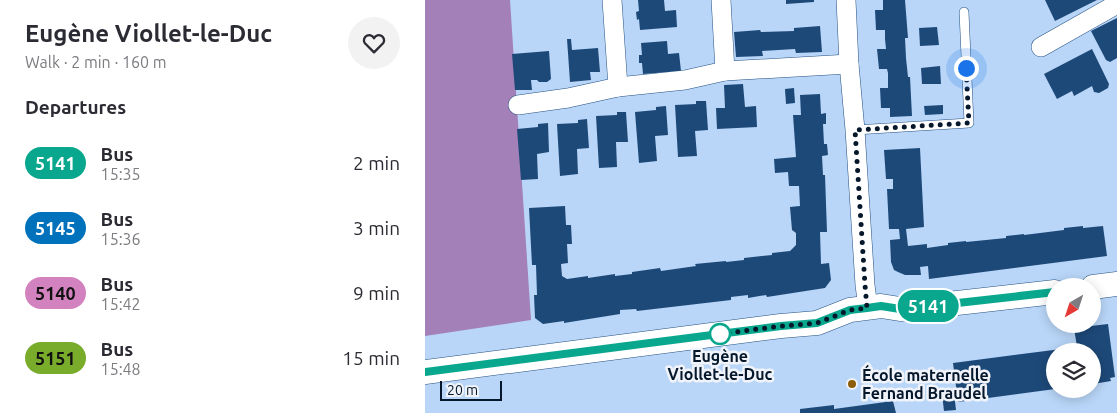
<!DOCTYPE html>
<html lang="en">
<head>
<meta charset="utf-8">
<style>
	:root { --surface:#fff; --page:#f2f2f3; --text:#2b2b33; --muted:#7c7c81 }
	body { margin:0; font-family:Ubuntu,sans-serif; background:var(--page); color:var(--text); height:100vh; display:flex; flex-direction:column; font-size:19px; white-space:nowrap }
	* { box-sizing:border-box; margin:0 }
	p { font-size:16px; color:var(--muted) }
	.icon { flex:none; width:28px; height:28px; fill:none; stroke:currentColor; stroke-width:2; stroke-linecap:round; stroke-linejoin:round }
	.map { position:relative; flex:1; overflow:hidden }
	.drawer { display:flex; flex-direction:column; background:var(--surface); width:425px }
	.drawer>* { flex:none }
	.badge { padding:0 10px; border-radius:16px; font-size:18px; line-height:32px }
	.needle { width:32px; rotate:219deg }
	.buttons { position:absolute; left:621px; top:278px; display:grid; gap:10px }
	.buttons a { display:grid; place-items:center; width:55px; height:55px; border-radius:50%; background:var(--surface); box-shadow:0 2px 12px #0003; font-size:25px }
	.scale { position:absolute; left:15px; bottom:12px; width:62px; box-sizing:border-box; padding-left:5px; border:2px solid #05172b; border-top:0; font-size:14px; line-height:18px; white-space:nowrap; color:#05172b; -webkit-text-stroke:4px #f0f4fa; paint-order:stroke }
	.you { position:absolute; width:25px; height:25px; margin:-12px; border:4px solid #fff; border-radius:50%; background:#1a73e8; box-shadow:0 0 0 8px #1a73e833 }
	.map>.badge { position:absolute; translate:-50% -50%; box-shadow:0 0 0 2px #fff }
	h2 { padding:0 25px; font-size:19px; line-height:45px }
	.round { display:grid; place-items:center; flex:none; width:52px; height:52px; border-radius:26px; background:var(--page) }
	.headline { display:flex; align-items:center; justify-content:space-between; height:85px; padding:0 25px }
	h1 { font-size:24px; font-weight:700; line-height:38px }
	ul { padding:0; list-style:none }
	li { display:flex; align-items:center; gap:15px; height:65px; padding:0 25px }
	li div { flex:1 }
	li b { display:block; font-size:19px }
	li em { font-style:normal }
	li .badge { min-width:55px; font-weight:700; text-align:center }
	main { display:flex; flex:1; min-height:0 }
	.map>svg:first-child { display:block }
	.forest { fill:#a380b7 }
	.building { fill:#1d4979 }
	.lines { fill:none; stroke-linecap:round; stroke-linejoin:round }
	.service-casing { stroke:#255182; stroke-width:10 }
	.minor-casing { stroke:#255182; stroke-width:20 }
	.tertiary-casing { stroke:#255182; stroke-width:25 }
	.service { stroke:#fff; stroke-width:9 }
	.minor { stroke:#fff; stroke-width:19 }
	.tertiary { stroke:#fff; stroke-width:24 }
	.line-casing { stroke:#fff; stroke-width:11 }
	.line { stroke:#09a88e; stroke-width:8 }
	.walk { stroke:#05172b; stroke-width:5; stroke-dasharray:0 9 }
	.stop-dot { fill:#fff; stroke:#09a88e; stroke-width:2.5 }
	.poi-dot { fill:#8d5c06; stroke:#f0f4fa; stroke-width:2 }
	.labels { text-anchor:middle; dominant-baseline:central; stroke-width:5; stroke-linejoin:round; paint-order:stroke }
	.stop-label { font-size:16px; font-weight:bold; fill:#05172b; stroke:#f0f4fa }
	.poi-label { font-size:16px; font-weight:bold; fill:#05172b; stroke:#f0f4fa; text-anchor:start }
</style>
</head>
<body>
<main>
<section class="drawer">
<div class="headline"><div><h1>Eugène Viollet-le-Duc</h1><p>Walk · 2 min · 160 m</p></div><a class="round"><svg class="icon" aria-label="heart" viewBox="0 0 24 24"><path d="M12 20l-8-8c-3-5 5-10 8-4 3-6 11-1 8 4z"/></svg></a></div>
<h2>Departures</h2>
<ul>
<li><span class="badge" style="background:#09a88e;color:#fff">5141</span><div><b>Bus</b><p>15:35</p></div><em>2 min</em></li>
<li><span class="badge" style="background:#0072bc;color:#fff">5145</span><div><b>Bus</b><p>15:36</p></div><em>3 min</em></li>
<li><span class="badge" style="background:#d282be;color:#111">5140</span><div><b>Bus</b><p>15:42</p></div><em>9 min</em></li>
<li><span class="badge" style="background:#79ac2b;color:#111">5151</span><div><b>Bus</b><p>15:48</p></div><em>15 min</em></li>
</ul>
</section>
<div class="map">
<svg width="692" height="413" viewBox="0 0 692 413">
	<rect width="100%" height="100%" fill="#b9d6f8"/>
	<polygon class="forest" points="0,0 85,0 106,320 0,336"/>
	<g class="building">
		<polygon points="213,0 239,0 240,11 251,10 252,27 215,30 214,19 212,20 211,12 214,11"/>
		<polygon points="361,0 389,0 389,2 361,4"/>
		<polygon points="458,0 480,0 483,38 480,38 481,58 483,77 485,77 487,116 465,117 465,108 456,108 455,88 463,88 463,73 462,69 454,69 452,49 461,49 460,39 460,30 451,30 450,10 458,10"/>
		<polygon points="620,0 672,0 630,21"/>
		<polygon points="692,18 692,58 685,62 681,60 666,31"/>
		<polygon points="395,26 397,52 371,53 370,49 337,51 338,56 311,57 309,32 335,30 336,32 369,31 369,28"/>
		<polygon points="512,27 514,45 495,46 494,28"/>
		<polygon points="142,39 146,39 147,50 173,48 175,72 165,72 166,80 145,82"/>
		<polygon points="242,41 243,54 254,53 256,71 218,74 217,63 214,63 214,55 217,55 216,43"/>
		<polygon points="667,49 684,84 683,88 674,93 669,92 667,86 649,96 647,91 632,99 619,74"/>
		<polygon points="124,51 126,79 122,82 114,82 112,80 106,80 107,90 90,90 87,54"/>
		<polygon points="515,66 516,84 497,84 496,68"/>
		<polygon points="318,84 320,107 331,106 332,127 292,129 291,108 300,108 299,85"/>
		<polygon points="369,88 370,103 361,104 360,89"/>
		<polygon points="395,94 396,114 401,113 401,124 398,124 399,144 402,144 403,155 397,156 398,175 400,175 402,232 395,232 396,264 404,263 406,280 400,288 342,297 341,295 323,298 323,295 306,297 306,300 212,311 211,309 195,310 195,314 139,323 139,321 118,324 110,318 109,295 112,295 111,265 107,265 104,208 140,206 141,225 146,225 147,244 142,244 143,263 136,264 137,276 142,279 163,276 163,278 190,274 190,276 207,274 207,272 235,268 236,271 271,266 270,264 301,261 301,262 319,260 319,258 347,255 347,253 365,251 371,245 371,233 367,230 365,207 375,206 374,186 364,186 363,172 350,173 349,159 371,157 368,115 376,115 375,95"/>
		<polygon points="271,101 281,101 283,130 270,131 272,156 253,157 250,105 271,104"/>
		<polygon points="518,105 518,114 500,115 499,106"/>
		<polygon points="241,106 243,135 230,136 232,161 214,163 210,112 231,110 231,107"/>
		<polygon points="192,112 201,112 203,142 191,142 192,167 174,168 171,116 192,115"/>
		<polygon points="162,119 164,148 152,149 153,174 135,176 132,124 153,123 153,120"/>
		<polygon points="123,123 124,152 112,154 113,179 96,180 92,129 113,127 113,124"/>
		<polygon points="495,148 499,227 481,229 483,246 502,244 502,248 523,245 523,243 541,241 541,242 581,238 581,236 599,234 599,235 639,230 639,228 658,226 658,228 678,226 682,256 504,279 503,266 495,267 496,275 480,275 473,272 469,270 466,262 465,240 475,239 474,229 464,229 462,189 468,189 468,179 461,179 459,150"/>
		<polygon points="683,324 690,377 685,378 686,381 668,384 668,351 630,351 630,389 533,402 528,363 652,347 649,328"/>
		<polygon points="529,393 531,410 519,411 517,394"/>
		<polygon points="468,401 471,413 375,413 375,409 409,405 409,409"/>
	</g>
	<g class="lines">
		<defs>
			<polyline id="service" points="430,130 544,123 539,12"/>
			<g id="minor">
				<polyline points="187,0 193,87 260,80 300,71 424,64"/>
				<polyline points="296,0 300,71"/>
				<polyline points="421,0 424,64 430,130 440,285 443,308"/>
				<polyline points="616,47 692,4"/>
				<polyline points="93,105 143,98 193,87"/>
			</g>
			<g id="tertiary">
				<polyline points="668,287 692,284"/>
				<polyline points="0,372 356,326 392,323 425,310 456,306 475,309 488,308 630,292"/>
			</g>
		</defs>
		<use href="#service" class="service-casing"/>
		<use href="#minor" class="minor-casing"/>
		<use href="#tertiary" class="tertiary-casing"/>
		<use href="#service" class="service"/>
		<use href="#minor" class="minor"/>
		<use href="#tertiary" class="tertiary"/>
	</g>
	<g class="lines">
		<defs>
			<polyline id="line" points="0,372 356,326 392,323 425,310 442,308 456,306 475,309 488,308 630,292"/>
		</defs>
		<use href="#line" class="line-casing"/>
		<use href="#line" class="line"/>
		<polyline class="walk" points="295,334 356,326 392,323 425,310 442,308 440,285 430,130 544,123 541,68"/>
	</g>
	<circle class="stop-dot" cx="295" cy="334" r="10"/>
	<circle class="poi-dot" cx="427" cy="384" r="5"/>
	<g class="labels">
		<g class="stop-label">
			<text x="295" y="356">Eugène<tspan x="295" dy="18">Viollet-le-Duc</tspan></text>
		</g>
		<g class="poi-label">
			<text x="437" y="375">École maternelle<tspan x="437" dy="18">Fernand Braudel</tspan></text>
		</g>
	</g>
</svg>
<div class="buttons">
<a><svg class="needle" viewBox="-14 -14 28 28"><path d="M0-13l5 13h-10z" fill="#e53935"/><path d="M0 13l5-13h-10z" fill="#7c7c81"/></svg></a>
<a><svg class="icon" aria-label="layers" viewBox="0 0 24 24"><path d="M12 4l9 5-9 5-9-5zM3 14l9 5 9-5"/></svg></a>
</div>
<div class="scale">20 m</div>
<div class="you" style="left:541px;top:68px"></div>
<b class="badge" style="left:503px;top:306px;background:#09a88e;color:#fff">5141</b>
</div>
</main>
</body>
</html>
